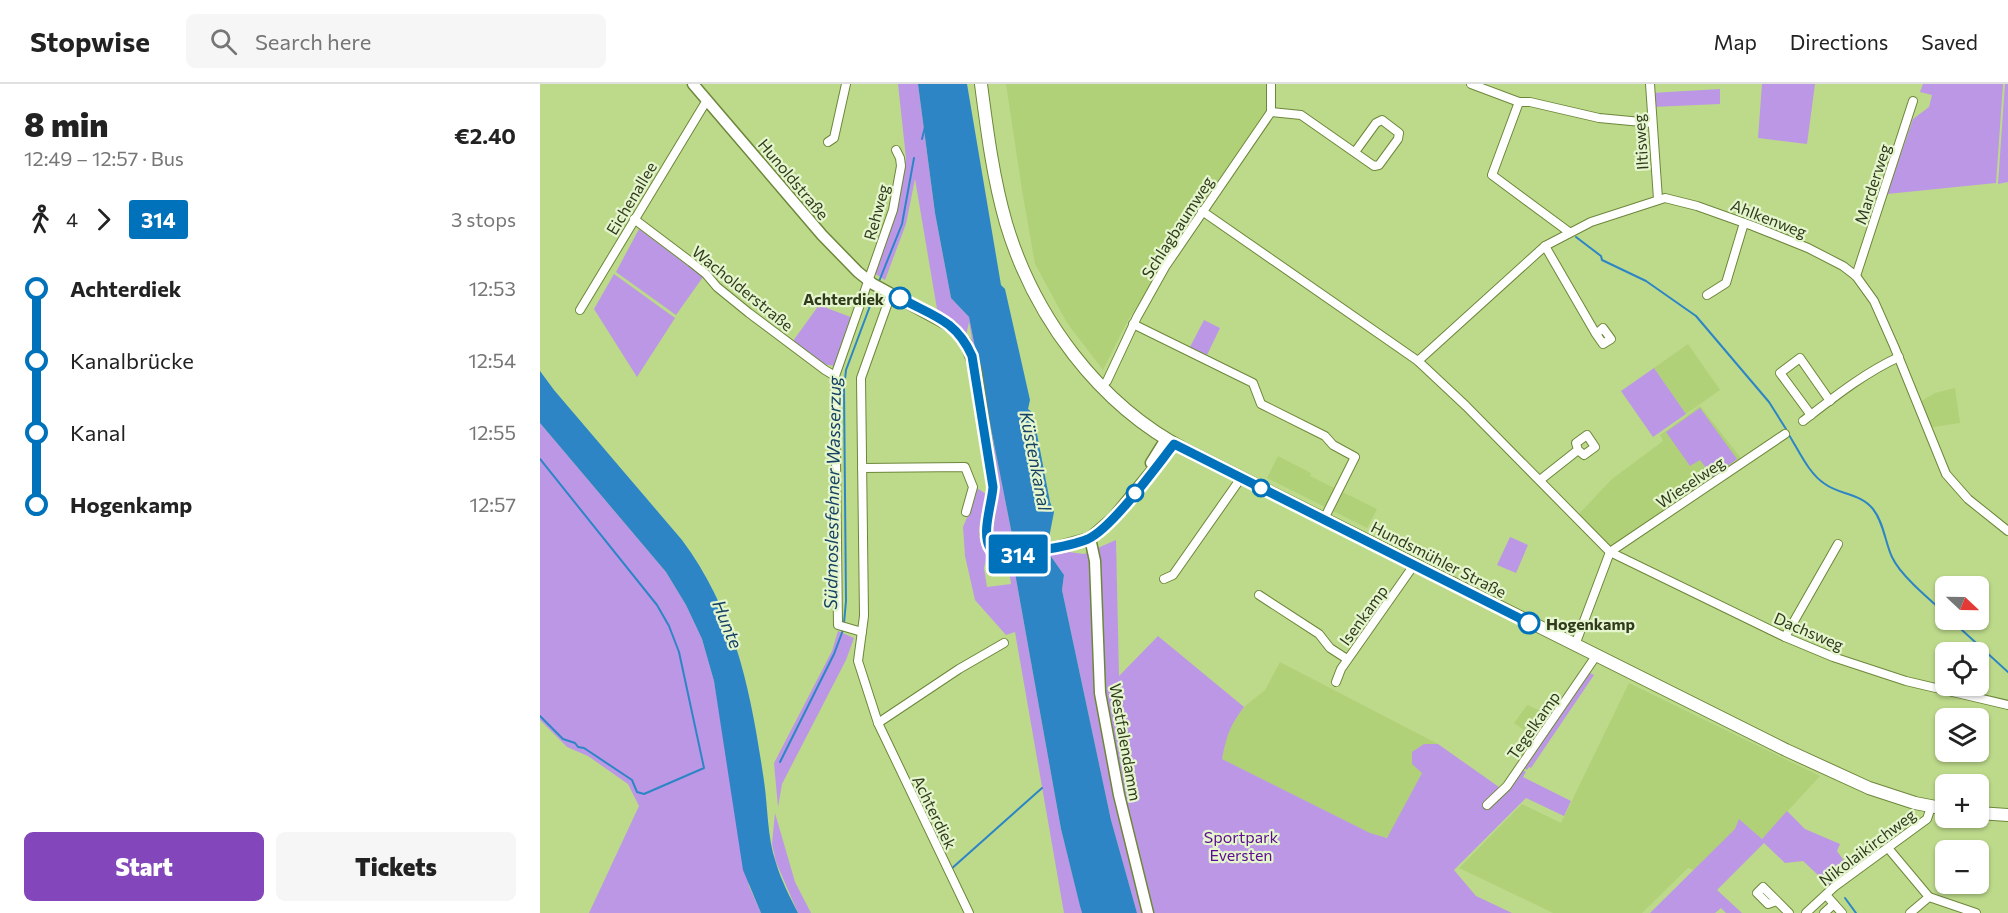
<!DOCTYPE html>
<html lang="en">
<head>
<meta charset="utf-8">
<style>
	:root { --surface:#fff; --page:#f6f6f6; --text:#222; --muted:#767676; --line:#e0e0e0; --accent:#8446bb }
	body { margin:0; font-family:Commissioner,sans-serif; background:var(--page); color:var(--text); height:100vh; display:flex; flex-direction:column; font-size:22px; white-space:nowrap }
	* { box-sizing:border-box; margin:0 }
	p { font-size:20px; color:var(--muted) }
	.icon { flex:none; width:33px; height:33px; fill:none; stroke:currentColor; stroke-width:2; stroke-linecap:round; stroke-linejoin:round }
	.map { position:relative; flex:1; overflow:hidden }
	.sheet { display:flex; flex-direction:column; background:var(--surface); width:540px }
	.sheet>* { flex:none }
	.badge { padding:0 12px; border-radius:4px; font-size:21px; line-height:39px }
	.needle { width:39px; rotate:112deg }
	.fabs { position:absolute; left:1395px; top:492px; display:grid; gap:12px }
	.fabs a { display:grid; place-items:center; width:54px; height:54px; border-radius:9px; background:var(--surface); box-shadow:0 2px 4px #0004; font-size:30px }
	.map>.badge { position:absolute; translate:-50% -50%; box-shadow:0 0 0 3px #fff }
	.legs { display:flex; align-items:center; gap:9px; height:66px; padding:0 24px; font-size:20px }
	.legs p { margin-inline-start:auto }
	.overview { display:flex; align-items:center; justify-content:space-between; height:102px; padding:0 24px }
	h1 { font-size:33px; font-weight:800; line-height:45px }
	.primary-button { display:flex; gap:12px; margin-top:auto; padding:12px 24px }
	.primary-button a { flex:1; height:69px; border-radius:9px; background:var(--accent); color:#fff; font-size:24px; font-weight:800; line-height:69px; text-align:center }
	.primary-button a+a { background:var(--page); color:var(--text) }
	ul { padding:0 24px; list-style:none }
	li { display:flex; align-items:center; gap:21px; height:72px; font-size:22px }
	li i { display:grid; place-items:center; width:9px; height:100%; margin:0 8px; background:currentColor }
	li i::after { content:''; width:15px; height:15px; margin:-8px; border:4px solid; border-radius:50%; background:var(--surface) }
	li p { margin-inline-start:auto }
	li:first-child i { background:linear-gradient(#0000 50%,currentColor 0) }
	li:last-child i { background:linear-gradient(currentColor 50%,#0000 0) }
	header { display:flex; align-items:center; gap:36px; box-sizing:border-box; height:84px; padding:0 30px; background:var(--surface); border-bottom:2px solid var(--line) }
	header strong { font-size:28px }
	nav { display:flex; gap:33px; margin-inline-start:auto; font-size:21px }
	.search { width:420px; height:54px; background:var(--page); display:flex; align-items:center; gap:15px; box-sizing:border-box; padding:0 21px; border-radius:9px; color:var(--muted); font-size:22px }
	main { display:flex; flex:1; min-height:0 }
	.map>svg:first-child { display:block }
	.built { fill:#b1d179 }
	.green { fill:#bc97e6 }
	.water { fill:#2d85c6 }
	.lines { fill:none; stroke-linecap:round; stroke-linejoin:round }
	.stream { stroke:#2d85c6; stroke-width:2 }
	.street-casing { stroke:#6d873a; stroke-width:10 }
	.secondary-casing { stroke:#6d873a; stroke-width:13 }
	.primary-casing { stroke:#6d873a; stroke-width:14 }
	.street { stroke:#fff; stroke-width:8 }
	.secondary { stroke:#fff; stroke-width:10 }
	.primary { stroke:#fff; stroke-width:12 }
	.line-1-casing { stroke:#fff; stroke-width:14 }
	.line-1 { stroke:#0072bc; stroke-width:9 }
	.stop-1-dot { fill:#fff; stroke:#0072bc; stroke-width:3 }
	.labels { text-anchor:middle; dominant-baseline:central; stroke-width:4.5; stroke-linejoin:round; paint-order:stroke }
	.street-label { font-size:16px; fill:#303b1b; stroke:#e5f5ce }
	.stop-label { font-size:16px; font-weight:bold; fill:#303b1b; stroke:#e5f5ce; text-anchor:end }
	.park-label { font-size:16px; fill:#5d0c92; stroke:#e5f5ce }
	.water-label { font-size:18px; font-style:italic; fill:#164365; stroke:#e5f5ce }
</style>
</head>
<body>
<header>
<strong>Stopwise</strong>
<div class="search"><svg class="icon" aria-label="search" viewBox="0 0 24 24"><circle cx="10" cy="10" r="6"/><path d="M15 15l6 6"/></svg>Search here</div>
<nav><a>Map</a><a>Directions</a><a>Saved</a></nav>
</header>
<main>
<section class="sheet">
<div class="overview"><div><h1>8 min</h1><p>12:49 – 12:57 · Bus</p></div><b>€2.40</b></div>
<div class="legs"><svg class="icon" aria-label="walk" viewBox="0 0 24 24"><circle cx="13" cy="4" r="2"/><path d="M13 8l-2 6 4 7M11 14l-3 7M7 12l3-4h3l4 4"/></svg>4<svg class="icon" aria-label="forward" viewBox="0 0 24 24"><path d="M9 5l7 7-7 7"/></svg><b class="badge" style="background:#0072bc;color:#fff">314</b><p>3 stops</p></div>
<ul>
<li><i style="color:#0072bc"></i><b>Achterdiek</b><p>12:53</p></li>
<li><i style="color:#0072bc"></i><span>Kanalbrücke</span><p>12:54</p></li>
<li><i style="color:#0072bc"></i><span>Kanal</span><p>12:55</p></li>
<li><i style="color:#0072bc"></i><b>Hogenkamp</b><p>12:57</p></li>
</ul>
<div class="primary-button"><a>Start</a><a>Tickets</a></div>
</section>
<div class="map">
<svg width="1468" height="829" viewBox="0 0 1468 829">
	<rect width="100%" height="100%" fill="#bdda8b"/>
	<g class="built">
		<polygon points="466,0 728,0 727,27 666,114 587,238 563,286 527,239 495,180 482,106"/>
		<polygon points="1148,260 1180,306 1146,330 1114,284"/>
		<polygon points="1415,304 1420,339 1387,344 1378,319 1395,309"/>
		<polygon points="1160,322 1204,378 1070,468 1036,433 1072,395 1123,357 1120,351"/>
		<polygon points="738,372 771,389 770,392 837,425 827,444 727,394"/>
		<polygon points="740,578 898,660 884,660 882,689 848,754 830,749 682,675 687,650 692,639 704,623 725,606"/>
		<polygon points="1089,599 1280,692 1222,755 1200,736 1196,745 1154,786 1148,784 1102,829 1013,829 919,784 982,720 1021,739"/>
		<polygon points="987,621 1011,631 995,654 974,639"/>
	</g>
	<g class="green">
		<path d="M358 0H378L395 129 411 214 429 233 477 476 475 489 521 745 542 829H524L475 548 466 551 435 516 425 472 423 443 435 414 437 404 446 410C443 434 432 449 447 472L444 484 447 503 471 500 466 466C443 464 453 437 455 422 457 416 456 409 456 403L429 238 426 252 415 237 397 225 375 95 366 140 345 196 334 189 354 136 366 74Z"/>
		<polygon points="1222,0 1275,0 1267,60 1218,54"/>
		<polygon points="1383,0 1463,0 1456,99 1347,110 1373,35 1389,23 1392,11 1380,8"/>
		<polygon points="1465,0 1468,0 1468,98 1458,100"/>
		<polygon points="1180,5 1180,20 1112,23 1111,9"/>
		<polygon points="99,145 163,193 136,231 76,188"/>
		<polygon points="74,190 135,234 97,293 54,225"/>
		<polygon points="279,221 313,234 294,282 283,280 253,257"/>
		<polygon points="664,236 680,244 667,271 650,263"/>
		<polygon points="1114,284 1146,330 1113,353 1081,307"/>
		<polygon points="1160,324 1197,375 1173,393 1160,376 1150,382 1126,348"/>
		<polygon points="0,339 126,488 146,521 162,555 174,597 209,802 221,829 49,829 99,722 88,700 48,672 27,663 0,636"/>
		<polygon points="970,453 988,461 976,489 957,481"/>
		<path d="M576 456 579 592 618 552 704 623C689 643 687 651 682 675L830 749 847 754 882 689 872 680V668L884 660H898L966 708 983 686 986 688 983 693 1031 717 1024 732 986 714 914 786 936 812 972 829H597L571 736 522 506 524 491 510 471 529 468 544 470Z"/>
		<polygon points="298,547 314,554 306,576 242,700 238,723 234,679 292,567"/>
		<polygon points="1050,589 1054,591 991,684 989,683 987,686 984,684"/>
		<polygon points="1247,727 1265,745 1300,760 1297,767 1313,789 1292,804 1263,777 1245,779 1224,759 1177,806 1202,829 1186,829 1181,824 1175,829 1110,829 1195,745 1199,735 1222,755"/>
		<polygon points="235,729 255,798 271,829 258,829 236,778 232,760"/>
	</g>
	<g class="water">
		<polygon points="378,0 427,0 461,201 465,205 490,316 488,325 493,329 510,418 514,428 508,459 510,471 524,491 522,506 571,736 597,829 542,829 540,822 521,745 475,489 477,476 429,233 411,214 395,129"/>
		<path d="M0 287 14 306 142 456C196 529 211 608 224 697 228 723 227 753 236 779 241 796 250 813 258 829H221L203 786 174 597 162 555 146 521 126 488 0 339Z"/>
	</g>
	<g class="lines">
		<g class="stream">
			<polyline points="382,55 385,43"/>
			<polyline points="1036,153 1061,172 1062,176 1106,197 1156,232 1229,318 1246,345"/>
			<polyline points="338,200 362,140 374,74"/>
			<path d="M1249 351C1259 367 1269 390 1285 400 1300 411 1320 409 1333 425 1344 439 1345 458 1352 473 1360 491 1390 516 1406 530"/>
			<polyline points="0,375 117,521 129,542 139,568 164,684 104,710 97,708 92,696 44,664 38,663 35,659 23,655 0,632"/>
			<polyline points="1411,536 1468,588"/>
			<polyline points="304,539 306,517 304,304 306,286 336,206"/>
			<polyline points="240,678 294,570 303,546"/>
			<polyline points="410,786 502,704"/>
			<polyline points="1305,814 1316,829"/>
		</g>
		<defs>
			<g id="street">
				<polyline points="931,0 979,18 990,18 1059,34 1112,39"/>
				<polyline points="1110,0 1118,115"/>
				<polyline points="979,18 952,91 1029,148"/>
				<polyline points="731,28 761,31 834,82 839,81 858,55 859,49 842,36 836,39 815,68"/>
				<polyline points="288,58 294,54 306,0"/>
				<polyline points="662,127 878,277 926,322 1070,468 1035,561"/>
				<polyline points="94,135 151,178 166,190 177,203 209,229 285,286 295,292"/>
				<polyline points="1005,162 1056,250 1063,244 1071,255 1063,260 1056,250"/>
				<polyline points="1316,192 1373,17"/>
				<polyline points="351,210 321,294 324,532 318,577 338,639 429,829"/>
				<polyline points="1167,211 1186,199 1204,139"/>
				<polyline points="40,226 167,16"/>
				<polyline points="593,240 713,299 721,320 785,352 793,361 815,373 784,435"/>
				<polyline points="878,277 1005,162 1051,138 1125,114 1157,122 1213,142 1268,164 1303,182 1316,192 1334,217 1354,262 1406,390 1428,415 1468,447"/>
				<polyline points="562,302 567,297 597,233 625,183 731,28 731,0"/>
				<polyline points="1271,331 1240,289 1260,274 1290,317"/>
				<path d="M1263 337C1293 314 1324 289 1359 273"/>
				<polyline points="322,384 425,383 433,403 426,428"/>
				<polyline points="1000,396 1038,366 1044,371 1055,363 1047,351 1036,359 1038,366"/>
				<polyline points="1070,468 1245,553 1293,573 1366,597 1468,621"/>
				<polyline points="1070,468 1245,350"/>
				<polyline points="624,495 633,491 701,394"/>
				<polyline points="719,511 779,550 790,564 807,575"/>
				<polyline points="322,548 298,541 295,292 353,126 361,82 360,74 356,66"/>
				<polyline points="1245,553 1298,460"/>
				<polyline points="796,598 801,585 874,481"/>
				<polyline points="338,639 419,585 464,559"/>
				<polyline points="947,721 967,702 1056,572"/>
				<polyline points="1348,764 1389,813"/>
				<polyline points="1286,811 1302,829"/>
				<polyline points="1237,817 1228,820 1217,809 1223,803 1249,829"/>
				<polyline points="1266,829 1294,803 1387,735 1391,723"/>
				<polyline points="1284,829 1294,820"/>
				<polyline points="1370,829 1389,813 1436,829"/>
			</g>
			<g id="secondary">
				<polyline points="153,0 282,151 318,188 333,200 412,243 426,259 436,287 453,403 446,450 449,462 456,470 468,472 517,463 550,454 573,434 634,360"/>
				<polyline points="611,379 626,355"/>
				<polyline points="550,454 555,477 560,609 579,711 608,829"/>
			</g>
			<g id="primary">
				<path d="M441 0C447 46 453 94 466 139 494 233 559 321 646 366L1246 666 1329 704 1375 719 1406 725"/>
				<polyline points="1438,729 1468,731"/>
			</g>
		</defs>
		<use href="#street" class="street-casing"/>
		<use href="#secondary" class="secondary-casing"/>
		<use href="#primary" class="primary-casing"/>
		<use href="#street" class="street"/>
		<use href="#secondary" class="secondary"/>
		<use href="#primary" class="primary"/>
	</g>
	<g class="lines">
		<defs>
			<path id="line-1" d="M360 214C393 232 416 236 432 272L453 403C452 419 442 447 449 462 456 476 473 471 485 469 506 465 529 463 548 455 572 444 616 383 634 360L989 539"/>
		</defs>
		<use href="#line-1" class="line-1-casing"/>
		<use href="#line-1" class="line-1"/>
	</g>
	<g class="stop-1-dot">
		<circle cx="360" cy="214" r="10"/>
		<circle cx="721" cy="404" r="8"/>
		<circle cx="595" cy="409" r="8"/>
		<circle cx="989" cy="539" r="10"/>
	</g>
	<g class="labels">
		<g class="street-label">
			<text transform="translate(1100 58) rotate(-94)">Iltisweg</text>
			<text transform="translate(254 95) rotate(50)">Hunoldstraße</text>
			<text transform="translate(1332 100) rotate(-72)">Marderweg</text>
			<text transform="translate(91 114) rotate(-59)">Eichenallee</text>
			<text transform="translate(336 128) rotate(-75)">Rehweg</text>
			<text transform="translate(1229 134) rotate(21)">Ahlkenweg</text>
			<text transform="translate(637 143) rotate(-57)">Schlagbaumweg</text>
			<text transform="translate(203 204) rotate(39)">Wacholderstraße</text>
			<text transform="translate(1150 398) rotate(-34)">Wieselweg</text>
			<text transform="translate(899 475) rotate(27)">Hundsmühler Straße</text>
			<text transform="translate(823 531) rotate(-54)">Isenkamp</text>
			<text transform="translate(1269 547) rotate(23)">Dachsweg</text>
			<text transform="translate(993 641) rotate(-55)">Tegelkamp</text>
			<text transform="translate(586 658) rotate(80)">Westfalendamm</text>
			<text transform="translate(395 728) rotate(64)">Achterdiek</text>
			<text transform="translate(1327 763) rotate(-37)">Nikolaikirchweg</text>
		</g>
		<g class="stop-label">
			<text x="344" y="214">Achterdiek</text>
			<text x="1006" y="539" text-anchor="start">Hogenkamp</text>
		</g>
		<g class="park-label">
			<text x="701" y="752">Sportpark<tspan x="701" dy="18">Eversten</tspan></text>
		</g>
		<g class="water-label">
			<text transform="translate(496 377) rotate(79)">Küstenkanal</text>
			<text transform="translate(292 409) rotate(-89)">Südmoslesfehner Wasserzug</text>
			<text transform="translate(188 540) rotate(68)">Hunte</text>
		</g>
	</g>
</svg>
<div class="fabs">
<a><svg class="needle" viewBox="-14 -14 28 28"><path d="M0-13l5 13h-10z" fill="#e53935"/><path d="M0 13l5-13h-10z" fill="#767676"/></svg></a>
<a><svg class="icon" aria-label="locate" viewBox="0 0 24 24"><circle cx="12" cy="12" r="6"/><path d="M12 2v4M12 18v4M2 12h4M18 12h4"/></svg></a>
<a><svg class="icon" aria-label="layers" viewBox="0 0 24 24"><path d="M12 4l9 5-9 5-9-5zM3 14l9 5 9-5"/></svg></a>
<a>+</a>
<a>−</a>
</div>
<b class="badge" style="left:478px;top:470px;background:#0072bc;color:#fff">314</b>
</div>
</main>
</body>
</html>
